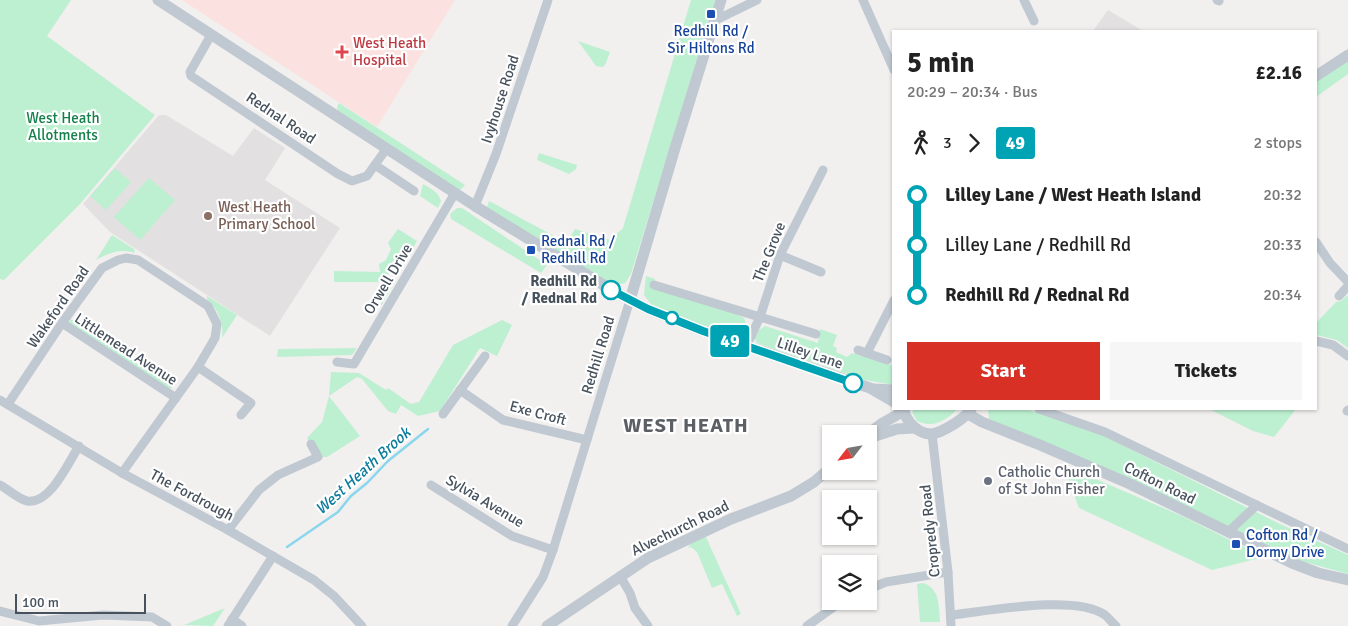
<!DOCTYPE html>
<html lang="en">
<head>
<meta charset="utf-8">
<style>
	:root { --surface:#fff; --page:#f6f6f6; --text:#222; --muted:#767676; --accent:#d93025 }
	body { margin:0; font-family:Signika,sans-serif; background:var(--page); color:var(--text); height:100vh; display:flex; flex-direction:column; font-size:19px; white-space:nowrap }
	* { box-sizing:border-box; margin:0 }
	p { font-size:16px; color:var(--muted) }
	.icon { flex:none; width:28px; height:28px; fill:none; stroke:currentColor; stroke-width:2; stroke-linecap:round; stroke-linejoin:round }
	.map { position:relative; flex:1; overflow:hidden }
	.side { position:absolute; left:892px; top:30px; width:425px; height:380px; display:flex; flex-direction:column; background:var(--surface); border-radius:0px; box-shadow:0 1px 4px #0004 }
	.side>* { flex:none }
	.badge { padding:0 10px; border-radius:4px; font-size:18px; line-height:32px }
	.needle { width:32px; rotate:239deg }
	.buttons { position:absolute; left:822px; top:425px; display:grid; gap:10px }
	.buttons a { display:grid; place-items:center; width:55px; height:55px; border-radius:0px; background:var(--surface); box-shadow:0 1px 4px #0004; font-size:25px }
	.scale { position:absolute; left:15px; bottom:12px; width:131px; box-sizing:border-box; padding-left:5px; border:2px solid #47525d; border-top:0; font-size:14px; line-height:18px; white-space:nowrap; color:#47525d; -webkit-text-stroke:4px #fff; paint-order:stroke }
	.map>.badge { position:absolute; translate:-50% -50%; box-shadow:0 0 0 2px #fff }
	.legs { display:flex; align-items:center; gap:8px; height:55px; padding:0 15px; font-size:16px }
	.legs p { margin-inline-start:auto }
	.headline { display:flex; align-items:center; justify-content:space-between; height:85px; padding:0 15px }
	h1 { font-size:28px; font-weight:800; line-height:38px }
	.primary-button { display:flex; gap:10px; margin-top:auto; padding:10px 15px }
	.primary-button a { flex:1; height:58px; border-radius:0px; background:var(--accent); color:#fff; font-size:20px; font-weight:800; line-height:58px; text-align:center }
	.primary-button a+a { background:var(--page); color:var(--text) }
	ul { padding:0 15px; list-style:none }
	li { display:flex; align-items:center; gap:18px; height:50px; font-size:19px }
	li i { display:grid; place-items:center; width:8px; height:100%; margin:0 6px; background:currentColor }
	li i::after { content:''; width:12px; height:12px; margin:-6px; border:4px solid; border-radius:50%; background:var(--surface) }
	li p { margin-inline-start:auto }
	li:first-child i { background:linear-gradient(#0000 50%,currentColor 0) }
	li:last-child i { background:linear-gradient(currentColor 50%,#0000 0) }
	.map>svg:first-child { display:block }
	.education { fill:#e3e0e1 }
	.medical { fill:#fbe2e0 }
	.green { fill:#bdf0d1 }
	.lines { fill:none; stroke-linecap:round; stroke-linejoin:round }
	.stream { stroke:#8ad7ed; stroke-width:2.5 }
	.minor { stroke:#c0c9d1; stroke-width:9 }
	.tertiary { stroke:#c0c9d1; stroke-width:11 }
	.line-1-casing { stroke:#fff; stroke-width:11 }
	.line-1 { stroke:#00a3b4; stroke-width:8 }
	.transit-dot { fill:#1a4fb4; stroke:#fff; stroke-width:2 }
	.health-dot { fill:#e0444e; stroke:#fff; stroke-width:2 }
	.education-dot { fill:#8d6e63; stroke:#fff; stroke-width:2 }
	.stop-1-dot { fill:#fff; stroke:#00a3b4; stroke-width:2.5 }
	.worship-dot { fill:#6b7280; stroke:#fff; stroke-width:2 }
	.labels { text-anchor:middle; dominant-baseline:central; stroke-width:4.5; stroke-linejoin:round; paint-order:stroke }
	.transit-label { font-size:15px; fill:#164399; stroke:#fff; text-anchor:start }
	.health-label { font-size:15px; fill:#be3a42; stroke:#fff; text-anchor:start }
	.street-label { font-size:15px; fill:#47525d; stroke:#fff }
	.park-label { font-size:15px; fill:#16804c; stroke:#fff }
	.education-label { font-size:15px; fill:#785e54; stroke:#fff; text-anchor:start }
	.stop-label { font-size:15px; font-weight:bold; fill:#47525d; stroke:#fff; text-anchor:end }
	.worship-label { font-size:15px; fill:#5b616d; stroke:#fff; text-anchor:start }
	.water-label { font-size:16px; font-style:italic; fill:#0c7c9c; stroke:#fff }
	.district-label { font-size:20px; font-weight:bold; letter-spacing:1px; fill:#5c5f64; stroke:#fff }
</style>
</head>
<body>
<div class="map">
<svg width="1348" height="626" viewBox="0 0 1348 626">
	<rect width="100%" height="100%" fill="#f2efef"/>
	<g class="education">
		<polygon points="1108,10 1143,31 1093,31"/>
		<polygon points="159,115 166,115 233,156 254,128 271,139 285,148 265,180 340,228 270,336 110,232 83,204"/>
	</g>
	<polygon class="medical" points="182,0 455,0 377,127"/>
	<g class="green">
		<polygon points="0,0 71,0 47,36 155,115 80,204 4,280 0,279"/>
		<polygon points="691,0 715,0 631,274 625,283 613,286 487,207 489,201 567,243 575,229 610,240 623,228"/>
		<polygon points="578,41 610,52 606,63 603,67 596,66"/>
		<polygon points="1348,58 1348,74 1316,97 1316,80"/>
		<polygon points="339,103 465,185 459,191 338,112 337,107"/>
		<polygon points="539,153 577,165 576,169 569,174 537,160"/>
		<polygon points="115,168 131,182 106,210 90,196"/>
		<polygon points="149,178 175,200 140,240 114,217"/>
		<path d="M423 184C431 189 439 192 441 201L438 208 420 196Z"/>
		<polygon points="457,208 462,208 547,265 541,273 451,219 450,214"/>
		<polygon points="398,229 417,241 409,255 401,253 384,281 391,288 381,306 381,282 334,282 334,271 380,272 379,264 386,260 391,249 388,243"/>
		<path d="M112 235 134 249 135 253C120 248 109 253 96 260Z"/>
		<polygon points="646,276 655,279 652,288 729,311 744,318 748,330 746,336 739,340 651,304 644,295"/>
		<polygon points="1348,295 1348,348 1337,340 1316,335 1316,323 1336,302 1341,301"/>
		<path d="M207 296 237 315 222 338C224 322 218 310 207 299Z"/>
		<polygon points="71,319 172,387 168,392 68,325"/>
		<polygon points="502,320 512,325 497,356 480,348 440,411 418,416 401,405 396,414 388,411 362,379 357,377 329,396 360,436 327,457 318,457 307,438 322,422 329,396 331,372 359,373 386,390 388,388 411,404 419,402 453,345"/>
		<polygon points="765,326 818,343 820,329 837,335 833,346 837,348 836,352 847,357 852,353 894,366 894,385 865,380 757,343 754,338 759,330"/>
		<polygon points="357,348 352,355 277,357 278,349"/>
		<path d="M914 409H957C952 416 938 425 929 424 925 424 920 422 917 421L912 412Z"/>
		<polygon points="988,409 1026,409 1102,435 1278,523 1348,555 1348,574 1301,561 989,419"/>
		<polygon points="1209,409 1296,409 1274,437 1253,431"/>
		<polygon points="1063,465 1182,516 1264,557 1212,570 1079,508"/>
		<polygon points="705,535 741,614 737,616 722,584 712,588 697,552 691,547 688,548 691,543"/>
		<path d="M923 583C940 588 939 607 940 622H920L917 584Z"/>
		<polygon points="225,608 213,626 184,625"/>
	</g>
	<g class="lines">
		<polyline class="stream" points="287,547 338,512 351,496 367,483 388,461 428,429"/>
		<g class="minor">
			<polyline points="863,0 894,70"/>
			<polyline points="1024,0 1034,21"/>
			<polyline points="1217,0 1219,1"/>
			<polyline points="716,20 757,0"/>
			<polyline points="211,35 190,72 191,76 338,174 352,181 367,176 387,148"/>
			<polyline points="375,165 414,191"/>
			<polyline points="475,206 496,154 548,0"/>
			<polyline points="1316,242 1330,263 1348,282"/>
			<polyline points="780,255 821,272"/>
			<polyline points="654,285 816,334"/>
			<polyline points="1339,296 1348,286"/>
			<polyline points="62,323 176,398"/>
			<polyline points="1316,341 1333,345 1348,356"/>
			<polyline points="746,347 760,317 780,255 823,170"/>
			<polyline points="858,350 887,360"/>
			<polyline points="867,353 894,300"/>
			<polyline points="337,362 354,364 455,193"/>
			<polyline points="198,367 251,403 241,415"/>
			<polyline points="460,390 503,420 587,440"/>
			<polyline points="0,400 122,473 228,530 314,580 334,596 362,626"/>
			<polyline points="8,404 62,323 102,268 118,260 126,258 138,260 208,306 217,324 215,338 198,367 122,473"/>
			<polyline points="1039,409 1105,432 1348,549"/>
			<polyline points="1347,411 1348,410"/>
			<polyline points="443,414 485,356"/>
			<polyline points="932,434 948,572 951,626"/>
			<path d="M0 485C8 489 18 499 27 501 50 505 68 463 79 446"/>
			<polyline points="431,485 512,536 553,550"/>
			<polyline points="228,530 259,490 278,475 318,457 311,444"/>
			<polyline points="1228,532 1257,505"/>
			<polyline points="620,576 630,593 635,608 648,626"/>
			<polyline points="869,589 886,582 948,572"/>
			<polyline points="0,611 39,621 103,615 152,617 167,626"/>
			<path d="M952 615C989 611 1075 594 1105 615 1109 618 1112 623 1116 626"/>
			<polyline points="232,619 242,626"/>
			<polyline points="228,626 273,556"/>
			<polyline points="512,626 543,577 553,550 630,300"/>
			<polyline points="807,626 842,601"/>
		</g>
		<g class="tertiary">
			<polyline points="158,0 475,206 615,292 648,309 703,331 870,388 894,402"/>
			<polyline points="1316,76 1348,55"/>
			<polyline points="630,300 675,148 721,0"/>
			<polyline points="874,389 894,390"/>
			<path d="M904 409C905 421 918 434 931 434 942 433 966 418 971 409"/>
			<polyline points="968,414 982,422 1040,445 1130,484 1292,563 1318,573 1348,580"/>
			<polyline points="868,434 881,424 904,411"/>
			<polyline points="869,438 897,429 914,428"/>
			<polyline points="547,626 648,558 731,519 791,496 814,482 831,467"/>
		</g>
	</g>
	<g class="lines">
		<defs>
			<polyline id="line-1" points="611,290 648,309 703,331 853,383"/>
		</defs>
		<use href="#line-1" class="line-1-casing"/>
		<use href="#line-1" class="line-1"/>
	</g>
	<g class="transit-dot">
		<rect x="706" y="9" width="10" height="10" rx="2.5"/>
		<rect x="526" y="245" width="10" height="10" rx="2.5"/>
		<rect x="1231" y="539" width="10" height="10" rx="2.5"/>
	</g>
	<path class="health-dot" d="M339.5 44.5h5v5h5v5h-5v5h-5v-5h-5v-5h5z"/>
	<circle class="education-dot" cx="208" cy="216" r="5"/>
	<g class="stop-1-dot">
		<circle cx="611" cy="290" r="9"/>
		<circle cx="672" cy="318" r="6"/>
		<circle cx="853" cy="383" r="9"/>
	</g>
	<circle class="worship-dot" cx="988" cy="481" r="5"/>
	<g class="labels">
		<g class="transit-label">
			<text x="711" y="31" text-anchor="middle">Redhill Rd /<tspan x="711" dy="17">Sir Hiltons Rd</tspan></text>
			<text x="541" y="241">Rednal Rd /<tspan x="541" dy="17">Redhill Rd</tspan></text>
			<text x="1246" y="535">Cofton Rd /<tspan x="1246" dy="17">Dormy Drive</tspan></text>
		</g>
		<g class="health-label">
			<text x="353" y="43">West Heath<tspan x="353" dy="17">Hospital</tspan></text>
		</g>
		<g class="street-label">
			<text transform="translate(500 99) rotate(-72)">Ivyhouse Road</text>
			<text transform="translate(281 118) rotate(34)">Rednal Road</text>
			<text transform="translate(769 252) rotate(-68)">The Grove</text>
			<text transform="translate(388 279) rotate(-59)">Orwell Drive</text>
			<text transform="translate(58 307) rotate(-55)">Wakeford Road</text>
			<text transform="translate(126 349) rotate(33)">Littlemead Avenue</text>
			<text transform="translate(810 353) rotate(19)">Lilley Lane</text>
			<text transform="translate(598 355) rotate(-73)">Redhill Road</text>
			<text transform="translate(538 413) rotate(15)">Exe Croft</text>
			<text transform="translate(1160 483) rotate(26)">Cofton Road</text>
			<text transform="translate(192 495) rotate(28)">The Fordrough</text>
			<text transform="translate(485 501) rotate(31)">Sylvia Avenue</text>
			<text transform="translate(680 528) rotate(-26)">Alvechurch Road</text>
			<text transform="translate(930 531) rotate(-96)">Cropredy Road</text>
		</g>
		<g class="park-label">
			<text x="63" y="118">West Heath<tspan x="63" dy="17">Allotments</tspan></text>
		</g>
		<g class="education-label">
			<text x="218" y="207">West Heath<tspan x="218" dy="17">Primary School</tspan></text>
		</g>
		<g class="stop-label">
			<text x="597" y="281">Redhill Rd<tspan x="597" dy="17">/ Rednal Rd</tspan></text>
		</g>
		<g class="worship-label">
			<text x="998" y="472">Catholic Church<tspan x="998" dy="17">of St John Fisher</tspan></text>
		</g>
		<g class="water-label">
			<text transform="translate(363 471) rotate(-42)">West Heath Brook</text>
		</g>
		<g class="district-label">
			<text x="686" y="425">WEST HEATH</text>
		</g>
	</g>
</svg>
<div class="buttons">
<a><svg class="needle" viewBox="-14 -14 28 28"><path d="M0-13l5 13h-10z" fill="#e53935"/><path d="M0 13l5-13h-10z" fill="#767676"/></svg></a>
<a><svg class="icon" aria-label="locate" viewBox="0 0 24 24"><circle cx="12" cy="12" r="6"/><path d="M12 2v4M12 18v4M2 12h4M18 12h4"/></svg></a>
<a><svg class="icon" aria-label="layers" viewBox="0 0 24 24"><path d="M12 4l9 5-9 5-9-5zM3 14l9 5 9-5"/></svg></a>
</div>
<div class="scale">100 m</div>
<b class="badge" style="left:730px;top:341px;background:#00a3b4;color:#fff">49</b>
<section class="side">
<div class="headline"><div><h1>5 min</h1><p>20:29 – 20:34 · Bus</p></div><b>£2.16</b></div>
<div class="legs"><svg class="icon" aria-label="walk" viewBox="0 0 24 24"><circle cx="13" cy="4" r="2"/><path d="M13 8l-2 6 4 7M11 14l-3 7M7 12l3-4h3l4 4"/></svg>3<svg class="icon" aria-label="forward" viewBox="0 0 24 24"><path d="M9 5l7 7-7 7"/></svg><b class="badge" style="background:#00a3b4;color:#fff">49</b><p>2 stops</p></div>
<ul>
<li><i style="color:#00a3b4"></i><b>Lilley Lane / West Heath Island</b><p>20:32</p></li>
<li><i style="color:#00a3b4"></i><span>Lilley Lane / Redhill Rd</span><p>20:33</p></li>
<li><i style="color:#00a3b4"></i><b>Redhill Rd / Rednal Rd</b><p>20:34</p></li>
</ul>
<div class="primary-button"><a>Start</a><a>Tickets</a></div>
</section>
</div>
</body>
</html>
